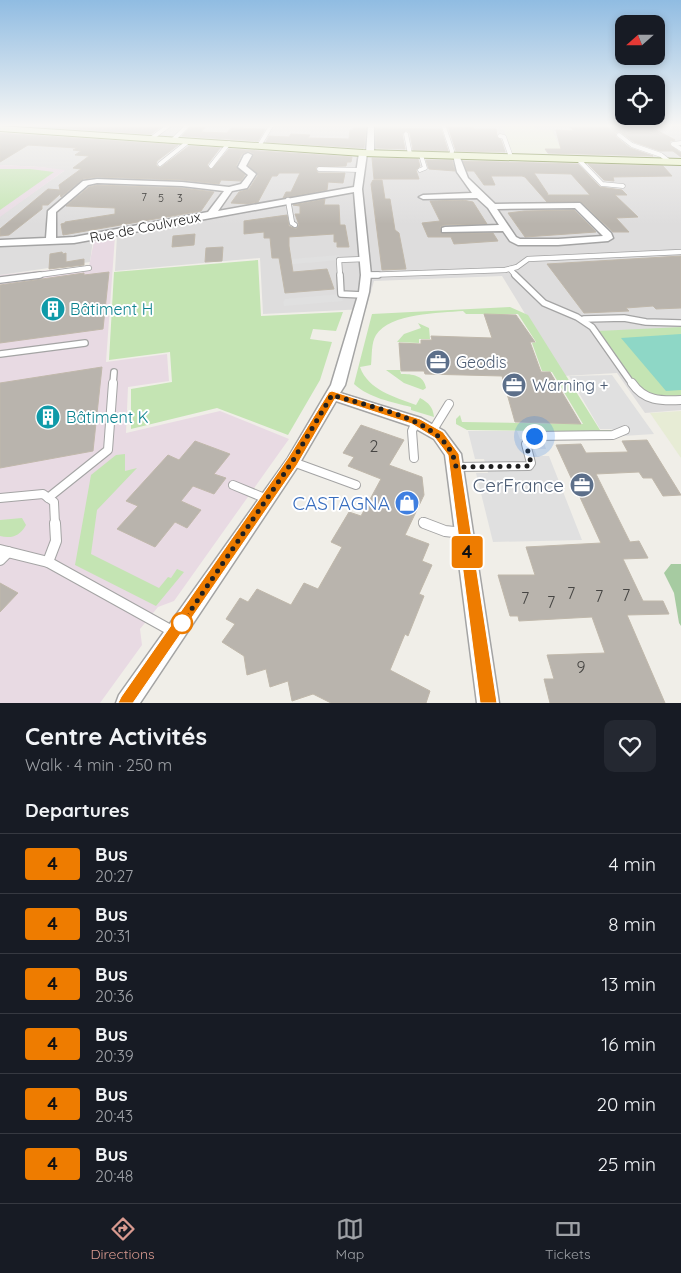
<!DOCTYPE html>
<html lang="en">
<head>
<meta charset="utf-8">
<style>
	:root { --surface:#171b24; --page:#242831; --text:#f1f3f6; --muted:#9ea1a6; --line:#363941; --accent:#d99a90 }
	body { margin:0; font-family:Quicksand,sans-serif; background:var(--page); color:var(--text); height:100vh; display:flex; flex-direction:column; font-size:19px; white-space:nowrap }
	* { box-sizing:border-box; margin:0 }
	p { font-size:16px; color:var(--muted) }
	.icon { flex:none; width:28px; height:28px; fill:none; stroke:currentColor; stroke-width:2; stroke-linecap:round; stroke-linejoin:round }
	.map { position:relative; height:703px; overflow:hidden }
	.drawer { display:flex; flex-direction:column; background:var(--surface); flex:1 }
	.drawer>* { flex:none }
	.badge { padding:0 10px; border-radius:4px; font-size:18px; line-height:32px }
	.needle { width:32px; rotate:249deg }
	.tools { position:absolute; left:615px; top:15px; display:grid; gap:10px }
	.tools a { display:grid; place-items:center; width:50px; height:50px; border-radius:10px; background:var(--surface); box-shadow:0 2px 8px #0003; font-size:25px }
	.you { position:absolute; width:25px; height:25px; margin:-12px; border:4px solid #fff; border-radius:50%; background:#1a73e8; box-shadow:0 0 0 8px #1a73e833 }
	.map>.badge { position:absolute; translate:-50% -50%; box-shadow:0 0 0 2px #fff }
	h2 { padding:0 25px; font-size:19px; line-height:45px }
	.round { display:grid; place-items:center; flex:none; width:52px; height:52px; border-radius:10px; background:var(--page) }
	.head { display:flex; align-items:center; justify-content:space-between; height:85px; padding:0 25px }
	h1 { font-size:24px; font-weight:700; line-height:38px }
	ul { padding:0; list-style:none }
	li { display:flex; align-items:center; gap:15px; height:60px; padding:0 25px; border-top:1px solid var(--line) }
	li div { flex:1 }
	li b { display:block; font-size:19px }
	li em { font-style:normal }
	li .badge { min-width:55px; font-weight:700; text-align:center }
	.tab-bar { display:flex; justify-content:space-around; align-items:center; height:70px; border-top:1px solid var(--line); background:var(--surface); font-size:14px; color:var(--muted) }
	.tab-bar a { display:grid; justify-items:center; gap:2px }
	.tab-bar .on { color:var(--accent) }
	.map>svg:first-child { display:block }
	.residential { fill:#dedddd }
	.industrial { fill:#e8dae3 }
	.farmland { fill:#e7ecd5 }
	.grass { fill:#c4e4b3 }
	.forest { fill:#a6cba1 }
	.pitch { fill:#8ed7c6 }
	.parking { fill:#e0e0e0 }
	.building { fill:#b9b4ad; stroke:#c0b8ab; fill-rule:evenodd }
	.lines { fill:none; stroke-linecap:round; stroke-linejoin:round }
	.lane-far4-casing { stroke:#a4a4a4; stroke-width:5 }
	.lane-far3-casing { stroke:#a4a4a4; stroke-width:6 }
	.lane-far2-casing { stroke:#a4a4a4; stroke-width:8 }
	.lane-far1-casing { stroke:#a4a4a4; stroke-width:10 }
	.lane-casing { stroke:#a4a4a4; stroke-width:12 }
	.street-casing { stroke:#a4a4a4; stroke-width:3 }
	.secondary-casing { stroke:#556e10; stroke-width:2 }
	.lane-far4 { stroke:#fff; stroke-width:4 }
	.lane-far3 { stroke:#fff; stroke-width:4.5 }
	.lane-far2 { stroke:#fff; stroke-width:5.5 }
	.lane-far1 { stroke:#fff; stroke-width:8 }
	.lane { stroke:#fff; stroke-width:10 }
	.street { fill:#fff; fill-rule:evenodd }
	.secondary { fill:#e9f4c2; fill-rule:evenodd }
	.line { fill:#ee7c00; stroke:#fff }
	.walk { stroke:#202020; stroke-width:5; stroke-dasharray:0 9 }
	.stop-dot { fill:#fff; stroke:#ee7c00; stroke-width:2.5 }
	.labels { text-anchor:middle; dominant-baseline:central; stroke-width:4; stroke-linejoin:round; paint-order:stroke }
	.far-number-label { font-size:11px; fill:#464543 }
	.far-street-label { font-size:14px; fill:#202020; stroke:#fff }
	.culture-label { font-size:16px; fill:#0d838f; stroke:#fff; text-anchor:start }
	.service-label { font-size:16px; fill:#4e5e75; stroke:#fff; text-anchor:start }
	.near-number-label { font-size:16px; fill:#464543 }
	.near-service-label { font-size:19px; fill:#4e5e75; stroke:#fff; text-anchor:end }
	.near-shop-label { font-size:19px; fill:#366cbe; stroke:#fff; text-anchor:end }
</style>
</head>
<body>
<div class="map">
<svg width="681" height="703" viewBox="0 0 681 703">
	<rect width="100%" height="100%" fill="#f0eee8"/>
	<polygon class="residential" points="0,126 681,126 681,410 645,413 617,373 563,376 502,276 374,281 366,309 263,314 260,258 115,271 117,235 93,240 90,262 0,275 0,216 64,171 41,167 0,165 0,153 38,129"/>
	<g class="industrial">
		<polygon points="0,165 41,167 65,170 0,217"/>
		<polygon points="115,236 106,362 167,354 169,381 128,387 126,433 220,411 289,439 174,601 158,607 140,629 142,645 100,703 0,703 0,275 89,266 94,241"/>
	</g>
	<g class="farmland">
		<polygon points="503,126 534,126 536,129 552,130 561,149 545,149 548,156 511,155"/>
		<polygon points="681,411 681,458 650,413"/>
	</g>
	<g class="grass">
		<polygon points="0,169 30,169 54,172 0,210"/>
		<polygon points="258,260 261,316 343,312 336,331 313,329 310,339 332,342 320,380 288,435 217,408 131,429 131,389 172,382 170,352 109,360 114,272"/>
		<path d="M510 307 528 315 600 430H611V432L467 430 456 424V419L460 415 462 422 583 424 552 372 542 371 532 343 536 342 518 314H466L463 311C440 313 390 313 376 335 371 343 372 356 371 365L360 367C368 390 395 397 416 405L420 398C429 403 433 407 434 417L411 410V407C392 402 369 398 354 384L372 314Z"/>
		<polygon points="418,323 429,328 430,339 419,339 419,343 397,342 404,334 421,328"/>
		<polygon points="681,327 681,397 658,396 639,388 598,331"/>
		<path d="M386 370H400L401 374C412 374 424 375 426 388L423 390 404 383Z"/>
		<polygon points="125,454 125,471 137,468 97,510 91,554 159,588 168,577 171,578 177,569 184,572 156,606 75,565 91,475 116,455"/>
		<path d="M22 518 26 525C20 536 11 539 0 536V520Z"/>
	</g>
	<polygon class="forest" points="671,564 681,564 681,626 679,623 674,593 664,573"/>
	<polygon class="pitch" points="681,334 681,390 666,391 621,338"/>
	<g class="parking">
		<polygon points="339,255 337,260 284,265 279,263 279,260"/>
		<polygon points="341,294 343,301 284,306 283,302 285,299"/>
		<polygon points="612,375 654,434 623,436 611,429 600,429 569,376"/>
		<polygon points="468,431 517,431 520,439 543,439 546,449 534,449 537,456 549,456 582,540 493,542 476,473 488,473 484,459 475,459"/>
	</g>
	<g class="building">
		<polygon points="48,126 65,127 162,126 151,134 43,127"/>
		<polygon points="191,126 206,126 201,132 227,133 231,128 265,129 258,141 182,136"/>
		<polygon points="448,126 473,126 474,129 496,129 497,137 501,140 505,152 456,151"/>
		<polygon points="570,127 651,127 675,140 670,141 670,145 681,153 681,157 673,151 660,151 634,142 619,131 616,133 616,137 630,148 653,156 548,153 545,149 561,149 556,130 574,131"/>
		<polygon points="353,128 366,128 364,148 266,142 269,136 289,137 291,134 310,135 308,138 349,139 350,130 353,130"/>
		<polygon points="376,128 441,129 448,151 413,150 410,133 406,130 402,134 405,149 376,148"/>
		<polygon points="0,133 178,145 157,161 156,165 160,168 189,146 220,148 207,165 211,170 229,149 352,157 351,162 347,162 346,166 316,167 316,170 318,173 345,173 343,183 328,182 327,190 283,198 286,192 291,192 300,173 279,173 277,176 272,176 258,202 248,204 231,203 239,192 249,189 258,175 248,166 254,154 249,151 242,154 236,166 245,175 241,181 221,180 219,184 182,180 97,177 83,179 61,197 60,194 48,205 42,205 42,209 9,235 0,236 0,229 48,189 60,190 59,185 81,169 73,168 89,156 75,155 81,151 73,150 77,148 28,145 0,162"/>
		<polygon points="372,158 418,159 420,166 416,170 419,179 374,179"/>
		<polygon points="426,160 452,160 455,171 429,169"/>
		<path d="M463 161 578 164 600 187 622 190 627 195H615L638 217 616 218 629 232H613L581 202H547L525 177 522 176H491L495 185H484L474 171H467ZM534 173 571 174 590 195H547L548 194Z"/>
		<polygon points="588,164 663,166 672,176 613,177 614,181 604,180"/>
		<polygon points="373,180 382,180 385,199 390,199 395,230 399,233 406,269 382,270 371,184"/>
		<polygon points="97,185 182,188 214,192 201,211 63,235 61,224 65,223 65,222 115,214 115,208 66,206 89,187"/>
		<polygon points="325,199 324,205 339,205 340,225 345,225 349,247 337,247 337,242 334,242 334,234 289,237 289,246 293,272 327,269 334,289 285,293 279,258 272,258 270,238 264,238 264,232 244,234 244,221 287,215 289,226 296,229 299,225 295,214 300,214 300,206 293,205"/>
		<polygon points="463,200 473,202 487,224 444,225 440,227 441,233 493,233 498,241 454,244 451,237 428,237 422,223 440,221 430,201"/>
		<polygon points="574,210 596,232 525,237 508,213 524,211"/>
		<polygon points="195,234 194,245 172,247 173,236"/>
		<polygon points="223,247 222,261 205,262 206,248"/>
		<polygon points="62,252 63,254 66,253 66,262 84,259 84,265 49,269 50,254"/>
		<polygon points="681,256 681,308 656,309 653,306 626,308 629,311 584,313 547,264"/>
		<polygon points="109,272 103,329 0,343 0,285 84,273 84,275"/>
		<polygon points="484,314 516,315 535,342 530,342 541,372 550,372 581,424 515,422 502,376 425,374 424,371 401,371 399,343 421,344 421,340 432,340 431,336 492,338"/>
		<polygon points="102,367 93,451 0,468 0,383"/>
		<polygon points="361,425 404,440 389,465 422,477 424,495 405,535 429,544 422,561 432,565 419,594 424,596 408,636 405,634 390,670 430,691 426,703 331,703 313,694 292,701 288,681 270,687 266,669 247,675 244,656 222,642 235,624 226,619 240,598 248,602 257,589 291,605 304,583 318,589 342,547 331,542 349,512 361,516 381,479 348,466 354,457 343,453"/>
		<polygon points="647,440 681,495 663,496 652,478 643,478 639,472 596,474 630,542 639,541 648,558 623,559 643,601 663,601 669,614 627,615 665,703 550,703 544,679 554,679 547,655 605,653 592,617 519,621 518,616 510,616 498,575 535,575 526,547 601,543 556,445 581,444 586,453 628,452 622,441"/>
		<polygon points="195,441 230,454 214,474 226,478 214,494 193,486 181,501 201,510 187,528 175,522 155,547 117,529 138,506 126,501 168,455 179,460"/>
		<polygon points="0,583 18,593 0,612"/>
	</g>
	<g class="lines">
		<defs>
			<g id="lane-far4">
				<polyline points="444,127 452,151 451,156"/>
				<polyline points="406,134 410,154"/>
				<polyline points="619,135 632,145 661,155 670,162"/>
				<polyline points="500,136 504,137 511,157"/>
				<polyline points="152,138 168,126"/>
				<polyline points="173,140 187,126"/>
				<polyline points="681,143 673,144 681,149"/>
				<polyline points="259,146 271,126"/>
				<polyline points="578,159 602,184 623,186"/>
				<polyline points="160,164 189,141"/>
				<polyline points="211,166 229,143"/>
				<polyline points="319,169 359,170"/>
				<polyline points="420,170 425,168 421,155"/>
			</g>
			<g id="lane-far3">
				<polyline points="288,200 292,223 295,225"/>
				<polyline points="510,269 516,276"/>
				<polyline points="366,275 505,270 517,267 528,259 681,252"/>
				<polyline points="31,276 89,268"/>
				<polyline points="340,276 339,260 365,259"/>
			</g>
			<g id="lane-far2">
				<polyline points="340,275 341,294 363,295"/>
				<polyline points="366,275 378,275"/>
				<polyline points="515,275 544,303 577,317 592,327 632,384"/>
				<polyline points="0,280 40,275"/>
				<polyline points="584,319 624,318 646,322 681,323"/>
				<polyline points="0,354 85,343"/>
				<polyline points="113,384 114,372"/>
			</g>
			<g id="lane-far1">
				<path d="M632 383C644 401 661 401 681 400"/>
				<polyline points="433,430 449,404"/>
				<polyline points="414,458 412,431 416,422"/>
				<polyline points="293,462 356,485"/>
				<polyline points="456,467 529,466 531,463 526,444 534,436 613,435 625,430"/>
				<polyline points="233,485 267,499"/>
				<polyline points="0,498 43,494 54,502 55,524"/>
				<polyline points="48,498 108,450 113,383"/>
				<polyline points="423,522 427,524"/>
			</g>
			<g id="lane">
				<polyline points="424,523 445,531 463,533"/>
				<polyline points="0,550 48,562 174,632"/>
				<polyline points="0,560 8,552"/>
				<polyline points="48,562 56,541 55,523"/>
			</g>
			<g id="street">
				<path d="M368 126H374V153L370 155 367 153 362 189 371 275 369 292 345 385 340 393 421 418 444 431 461 454 499 703H477L445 455 434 439 411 426 336 401 298 466 140 703H116L119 695 288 458 331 385 359 292 361 275 354 192 74 243 0 246V240L46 238 48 211 83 181 97 179 182 182 229 187 241 184 248 175 238 167 244 155 248 153 252 155 246 166 256 174 247 188 232 191 218 211 354 187 359 153 363 151 366 153ZM97 183 182 186 224 191 208 212 74 237 56 238V212L88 185Z"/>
				<path d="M453 155H459L468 178 495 204 580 203 611 233 613 238 608 241 558 245H518L510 241 503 231 442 232V228L445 227 499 225 488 208 477 198 423 199 419 197 423 195 472 193 457 172ZM575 208 603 236 558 239H520L516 237 497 209Z"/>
			</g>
			<polygon id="secondary" points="0,126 363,150 681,159 681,165 363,156 0,131"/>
		</defs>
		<use href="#lane-far4" class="lane-far4-casing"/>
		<use href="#lane-far3" class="lane-far3-casing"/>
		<use href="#lane-far2" class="lane-far2-casing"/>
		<use href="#lane-far1" class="lane-far1-casing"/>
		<use href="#lane" class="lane-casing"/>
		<use href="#street" class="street-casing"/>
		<use href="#secondary" class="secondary-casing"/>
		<use href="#lane-far4" class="lane-far4"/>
		<use href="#lane-far3" class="lane-far3"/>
		<use href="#lane-far2" class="lane-far2"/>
		<use href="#lane-far1" class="lane-far1"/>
		<use href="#lane" class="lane"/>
		<use href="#street" class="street"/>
		<use href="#secondary" class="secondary"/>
	</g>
	<linearGradient id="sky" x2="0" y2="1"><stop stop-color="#90bce2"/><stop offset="0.56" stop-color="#f8f7f5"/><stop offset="1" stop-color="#f8f7f5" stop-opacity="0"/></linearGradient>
	<rect width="681" height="224" fill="url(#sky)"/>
	<polygon class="line" points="332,391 420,419 443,432 459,454 497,703 480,703 448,455 435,438 412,424 335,399 297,465 133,703 118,703 121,697 288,458 329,392"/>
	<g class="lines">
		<path class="walk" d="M182 623 292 462 332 395C372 408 449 419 456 467L529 466 531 463 526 444 534 436"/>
	</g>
	<defs>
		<symbol id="building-disc" viewBox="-11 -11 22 22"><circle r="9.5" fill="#0f9aa8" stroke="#fff"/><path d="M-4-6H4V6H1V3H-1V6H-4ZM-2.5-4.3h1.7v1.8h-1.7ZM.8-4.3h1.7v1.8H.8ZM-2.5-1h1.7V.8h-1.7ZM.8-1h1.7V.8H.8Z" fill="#fff"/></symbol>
		<symbol id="office-disc" viewBox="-11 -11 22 22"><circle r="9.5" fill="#5c6f8a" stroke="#fff"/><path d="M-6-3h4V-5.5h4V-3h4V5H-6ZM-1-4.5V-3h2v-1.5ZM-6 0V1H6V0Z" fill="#fff"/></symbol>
		<symbol id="shop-disc" viewBox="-11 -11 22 22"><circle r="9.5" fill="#3f7fe0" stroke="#fff"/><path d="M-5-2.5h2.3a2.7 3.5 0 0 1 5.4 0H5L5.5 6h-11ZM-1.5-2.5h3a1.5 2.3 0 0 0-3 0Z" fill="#fff"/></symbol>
	</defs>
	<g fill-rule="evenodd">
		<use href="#building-disc" x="39" y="295" width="28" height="28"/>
		<use href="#office-disc" x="424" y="348" width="28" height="28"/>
		<use href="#office-disc" x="500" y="371" width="28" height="28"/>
		<use href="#building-disc" x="34" y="403" width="28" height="28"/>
		<use href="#office-disc" x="568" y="471" width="28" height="28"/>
		<use href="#shop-disc" x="393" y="489" width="28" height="28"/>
	</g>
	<circle class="stop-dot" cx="182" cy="623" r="10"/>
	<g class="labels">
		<g class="far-number-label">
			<text x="144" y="197">7</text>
			<text x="161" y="198">5</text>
			<text x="180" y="198">3</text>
		</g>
		<g class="far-street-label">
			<text transform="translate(145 227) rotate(-11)">Rue de Coulvreux</text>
		</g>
		<g class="culture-label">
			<text x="70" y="309">Bâtiment H</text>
			<text x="66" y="417">Bâtiment K</text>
		</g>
		<g class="service-label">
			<text x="456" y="362">Geodis</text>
			<text x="532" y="385">Warning +</text>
		</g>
		<g class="near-number-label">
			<text x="374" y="446">2</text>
			<text x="571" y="593">7</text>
			<text x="626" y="595">7</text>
			<text x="599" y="596">7</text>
			<text x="525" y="598">7</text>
			<text x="551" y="602">7</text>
			<text x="581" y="667">9</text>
		</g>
		<g class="near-service-label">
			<text x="564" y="485">CerFrance</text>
		</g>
		<g class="near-shop-label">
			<text x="390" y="503">CASTAGNA</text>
		</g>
	</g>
</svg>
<div class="tools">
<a><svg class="needle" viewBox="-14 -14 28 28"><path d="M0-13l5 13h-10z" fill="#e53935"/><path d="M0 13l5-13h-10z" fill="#9ea1a6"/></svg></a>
<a><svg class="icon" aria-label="locate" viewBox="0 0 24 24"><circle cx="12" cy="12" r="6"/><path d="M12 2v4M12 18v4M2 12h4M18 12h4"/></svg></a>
</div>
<div class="you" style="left:534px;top:436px"></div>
<b class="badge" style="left:467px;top:552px;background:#ee7c00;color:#111">4</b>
</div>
<section class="drawer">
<div class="head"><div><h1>Centre Activités</h1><p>Walk · 4 min · 250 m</p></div><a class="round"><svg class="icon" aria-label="heart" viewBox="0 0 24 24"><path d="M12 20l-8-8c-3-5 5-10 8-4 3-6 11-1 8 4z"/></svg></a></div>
<h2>Departures</h2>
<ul>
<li><span class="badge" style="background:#ee7c00;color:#111">4</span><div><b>Bus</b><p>20:27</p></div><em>4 min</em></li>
<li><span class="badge" style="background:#ee7c00;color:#111">4</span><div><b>Bus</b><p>20:31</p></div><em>8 min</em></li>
<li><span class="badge" style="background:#ee7c00;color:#111">4</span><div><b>Bus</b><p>20:36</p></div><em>13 min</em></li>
<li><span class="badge" style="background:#ee7c00;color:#111">4</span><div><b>Bus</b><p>20:39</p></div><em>16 min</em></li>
<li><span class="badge" style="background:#ee7c00;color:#111">4</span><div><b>Bus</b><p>20:43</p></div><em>20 min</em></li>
<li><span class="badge" style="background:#ee7c00;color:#111">4</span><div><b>Bus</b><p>20:48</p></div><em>25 min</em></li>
</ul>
</section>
<nav class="tab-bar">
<a class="on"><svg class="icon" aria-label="directions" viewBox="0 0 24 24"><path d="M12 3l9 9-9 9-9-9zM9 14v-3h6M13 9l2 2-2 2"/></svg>Directions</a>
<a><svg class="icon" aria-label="map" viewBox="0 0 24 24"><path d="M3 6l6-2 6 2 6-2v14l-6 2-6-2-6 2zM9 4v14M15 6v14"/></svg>Map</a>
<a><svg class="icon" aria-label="tickets" viewBox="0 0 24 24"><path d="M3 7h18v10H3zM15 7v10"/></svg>Tickets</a>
</nav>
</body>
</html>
